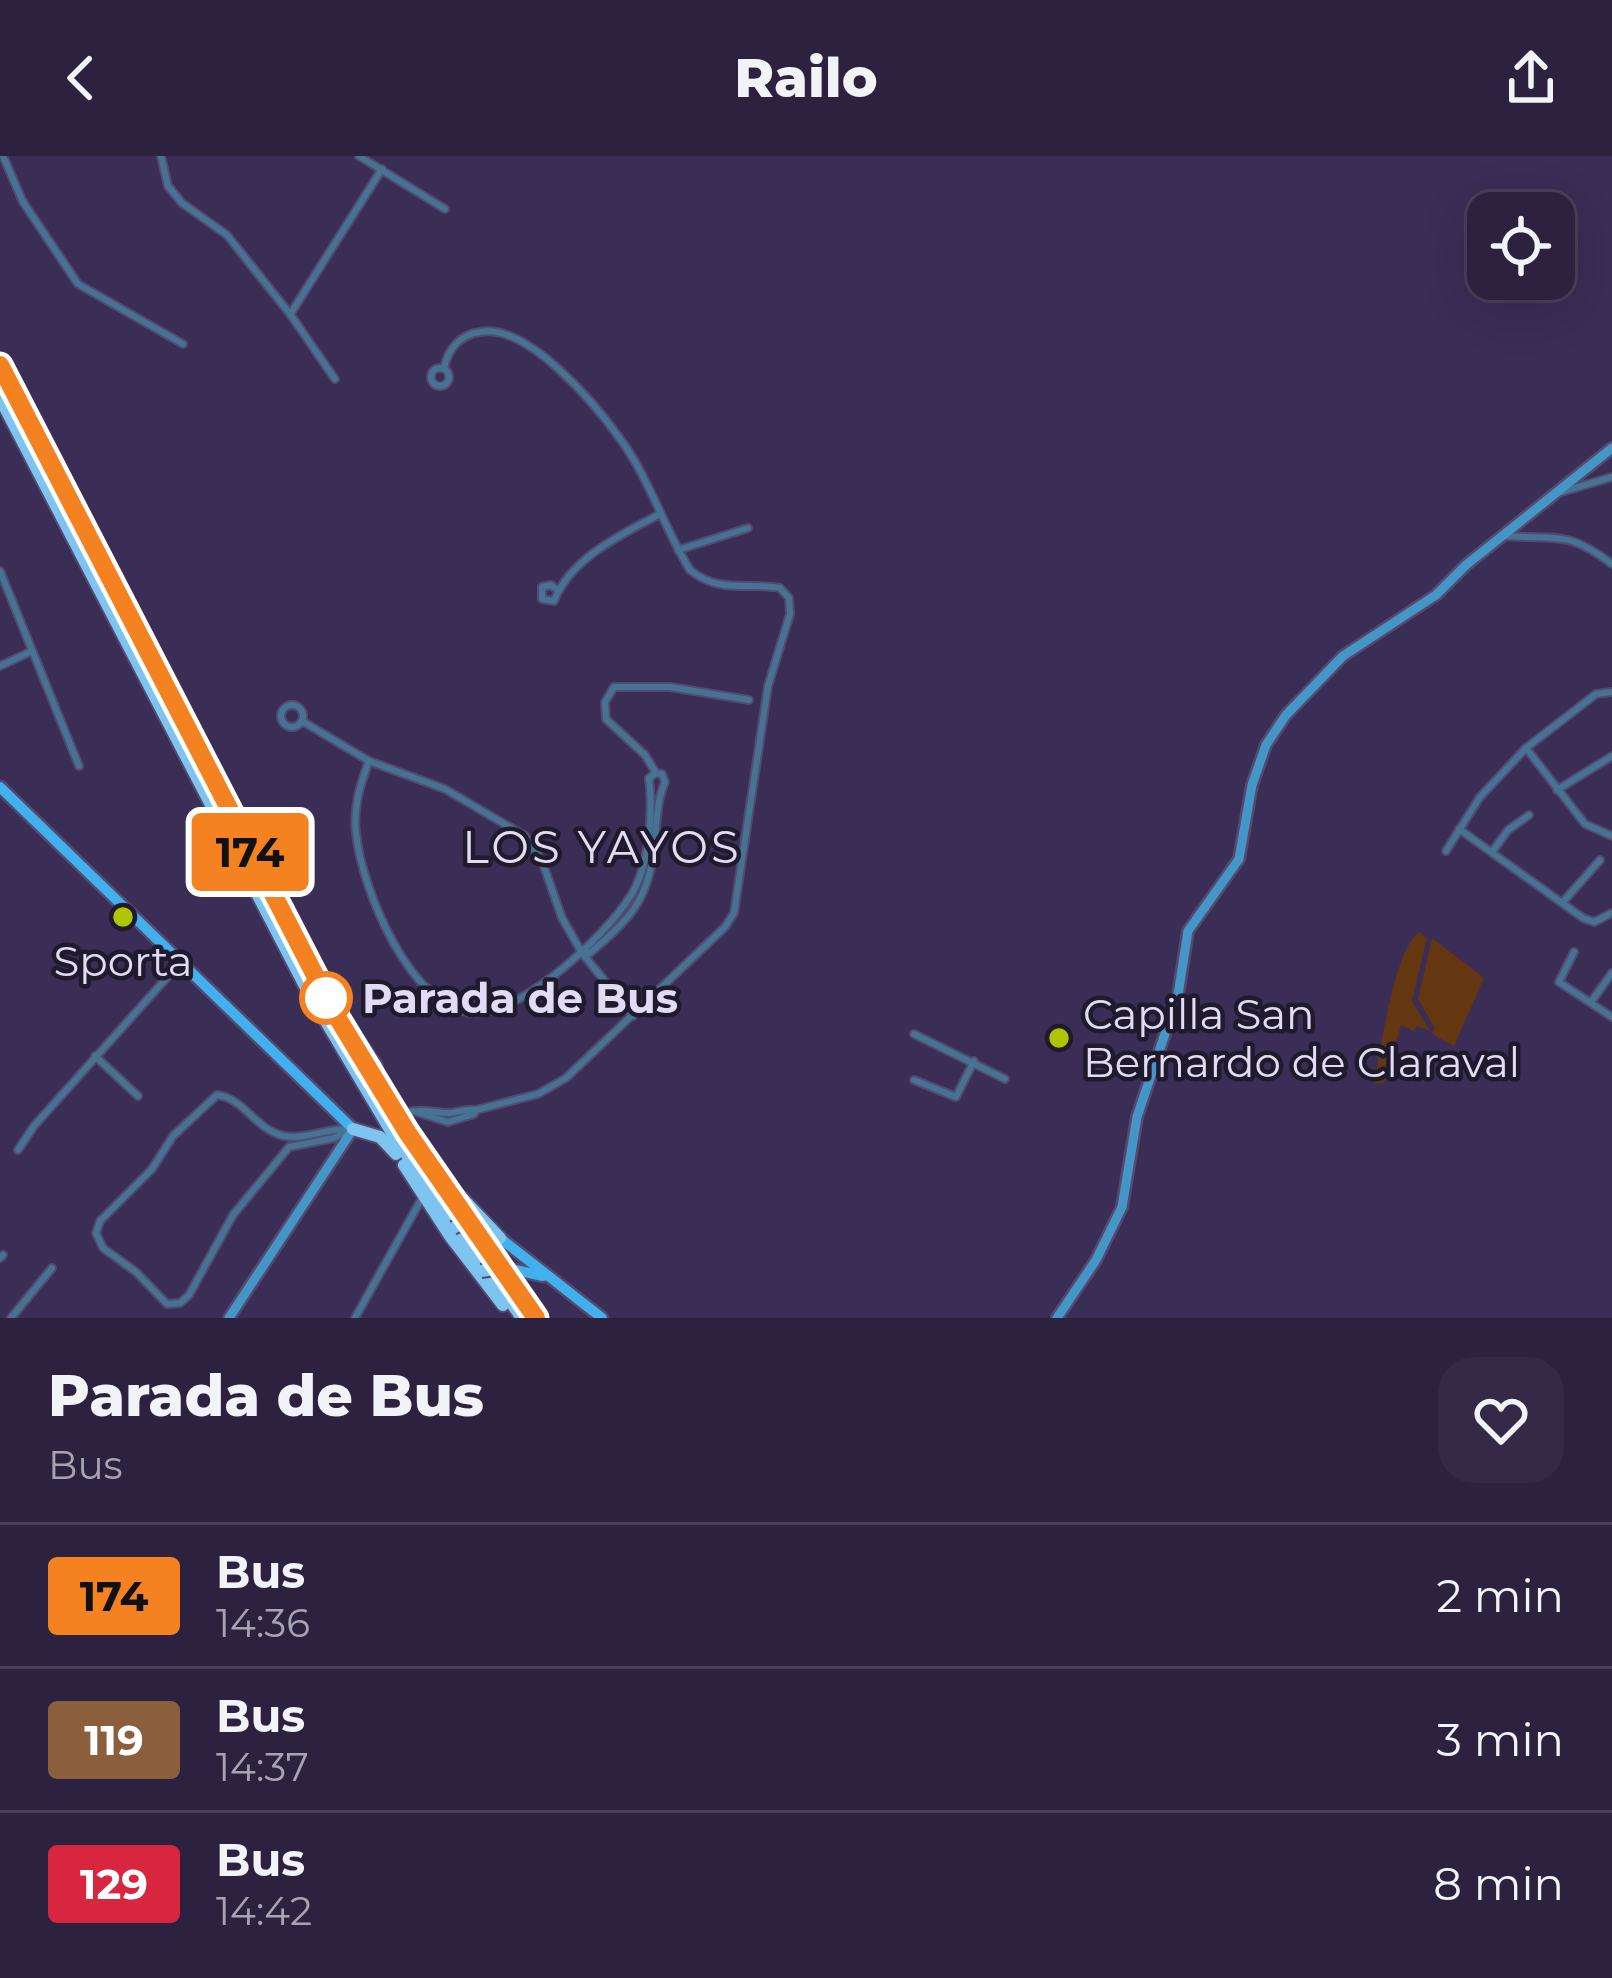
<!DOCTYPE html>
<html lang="en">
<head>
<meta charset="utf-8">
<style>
	:root { --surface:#2c2240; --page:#342a47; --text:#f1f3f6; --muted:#a6a4b1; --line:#483f59 }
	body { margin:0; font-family:Montserrat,sans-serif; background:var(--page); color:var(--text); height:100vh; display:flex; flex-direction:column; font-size:45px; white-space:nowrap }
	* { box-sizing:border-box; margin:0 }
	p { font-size:39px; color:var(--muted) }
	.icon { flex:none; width:66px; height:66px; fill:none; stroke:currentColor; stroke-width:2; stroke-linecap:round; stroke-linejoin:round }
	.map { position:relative; height:1162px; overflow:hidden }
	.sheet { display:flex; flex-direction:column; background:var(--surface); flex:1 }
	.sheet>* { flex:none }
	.badge { padding:0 24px; border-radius:9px; font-size:42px; line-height:78px }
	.buttons { position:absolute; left:1467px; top:36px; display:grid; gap:24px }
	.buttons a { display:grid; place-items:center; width:108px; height:108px; border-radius:24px; background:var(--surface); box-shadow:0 12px 48px #0002,0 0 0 3px var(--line); font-size:60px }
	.map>.badge { position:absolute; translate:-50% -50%; box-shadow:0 0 0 6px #fff }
	.round { display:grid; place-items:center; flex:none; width:126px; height:126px; border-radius:36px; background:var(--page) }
	.summary { display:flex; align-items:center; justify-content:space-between; height:204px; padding:0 48px }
	h1 { font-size:57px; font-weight:800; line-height:90px }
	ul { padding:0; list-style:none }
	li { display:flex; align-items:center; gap:36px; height:144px; padding:0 48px; border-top:3px solid var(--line) }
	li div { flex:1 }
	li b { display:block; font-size:45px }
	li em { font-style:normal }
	li .badge { min-width:132px; font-weight:700; text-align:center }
	header { display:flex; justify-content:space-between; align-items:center; height:156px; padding:0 48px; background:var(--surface); font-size:54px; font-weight:800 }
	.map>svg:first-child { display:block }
	.green { fill:#643710 }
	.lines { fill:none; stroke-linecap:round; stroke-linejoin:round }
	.street-casing { stroke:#55496f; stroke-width:10 }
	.secondary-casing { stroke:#55496f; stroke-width:14 }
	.primary-casing { stroke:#55496f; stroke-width:15 }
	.highway-casing { stroke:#55496f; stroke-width:16 }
	.street { stroke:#447492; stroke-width:6 }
	.secondary { stroke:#4496c6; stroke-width:9 }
	.primary { stroke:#40b0ee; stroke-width:10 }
	.highway { stroke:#7ec4f0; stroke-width:12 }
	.highway-bridge-casing { stroke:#55496f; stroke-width:16; stroke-linecap:butt }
	.highway-bridge { stroke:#7ec4f0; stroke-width:12 }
	.line-casing { stroke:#fff; stroke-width:27 }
	.line { stroke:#f58220; stroke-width:18 }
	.poi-dot { fill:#b0c502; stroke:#1f1a2c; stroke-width:4.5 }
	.stop-dot { fill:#fff; stroke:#f58220; stroke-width:6 }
	.labels { text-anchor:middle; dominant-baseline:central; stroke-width:9; stroke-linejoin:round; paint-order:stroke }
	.poi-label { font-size:42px; fill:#e2dbf5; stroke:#1f1a2c }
	.stop-label { font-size:42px; font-weight:bold; fill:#e2dbf5; stroke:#1f1a2c; text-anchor:start }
	.neighbourhood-label { font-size:45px; letter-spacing:3px; fill:#e2dbf5; stroke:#1f1a2c }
</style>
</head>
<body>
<header><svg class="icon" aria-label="back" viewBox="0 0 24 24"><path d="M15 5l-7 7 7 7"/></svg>Railo<svg class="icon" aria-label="share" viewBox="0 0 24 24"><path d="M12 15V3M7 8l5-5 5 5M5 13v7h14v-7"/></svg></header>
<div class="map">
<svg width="1612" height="1162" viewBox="0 0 1612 1162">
	<rect width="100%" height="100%" fill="#3a2d56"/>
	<g class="green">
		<path d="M1419 776 1427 782 1412 845 1430 875 1417 870 1414 875 1401 869 1384 927 1374 928C1381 894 1393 796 1419 776Z"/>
		<polygon points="1432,782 1484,822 1454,890 1432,878 1434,871 1418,843"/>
	</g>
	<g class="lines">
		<defs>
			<g id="street">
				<polyline points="3,0 23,46 78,128 183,188"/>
				<polyline points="161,0 168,30 182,47 227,79 290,158 335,223"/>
				<polyline points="359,0 445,53"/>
				<polyline points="291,157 382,13"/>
				<circle cx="440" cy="221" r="9"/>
				<polyline points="1561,336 1612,321"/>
				<path d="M1504 380C1555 384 1566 373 1612 408"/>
				<polyline points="678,394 748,372"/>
				<polyline points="0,415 79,610"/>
				<path d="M556 433 551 429 542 431V443L554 445C570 403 620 379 660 358"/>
				<polyline points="0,510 32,495"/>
				<polyline points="1612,536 1596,538 1526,592 1585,668 1612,680"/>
				<circle cx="292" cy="560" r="11"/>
				<polyline points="302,565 369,605 445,633 525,680 542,705 562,762 582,797 633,860"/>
				<path d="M369 605C360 629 353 652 356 677 361 731 411 856 476 857 523 858 617 771 636 730 650 700 653 654 649 622L656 617 662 618 665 626C657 644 657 664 655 683 650 742 633 760 590 797H582"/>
				<polyline points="656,617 645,599 606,563 605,546 614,531 670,531 749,544"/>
				<polyline points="1557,634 1612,600"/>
				<polyline points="1459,673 1583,762 1594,766 1612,757"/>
				<polyline points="1446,695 1480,641 1526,592"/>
				<polyline points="1492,696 1508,674 1529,659"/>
				<polyline points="1563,746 1600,704"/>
				<polyline points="1574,796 1559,826 1612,861"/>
				<polyline points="1591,846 1612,817"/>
				<polyline points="914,878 1005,923"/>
				<polyline points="95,900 138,940"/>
				<polyline points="914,924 956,941 974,905"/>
				<path d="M217 939C244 942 256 974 284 980 305 984 330 971 353 973L334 982 289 991 233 1059 189 1139 180 1147 167 1148 136 1116 103 1092 96 1077 100 1065 152 1013 173 980Z"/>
				<polyline points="413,955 448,966 474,958 476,954"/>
				<path d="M403 957C427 953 422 955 445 957 456 958 464 952 476 954L538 938 566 922 725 771 734 757 768 530 790 458 789 442 780 432C748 426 719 438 690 414 664 372 650 324 621 284 596 249 528 167 480 176 459 179 448 194 444 212"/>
				<polyline points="18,994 34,970 180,807"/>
				<polyline points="0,1102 3,1099"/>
				<polyline points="11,1162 52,1112"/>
				<polyline points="355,1162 422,1042"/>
			</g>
			<g id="secondary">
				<polyline points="229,1162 353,973"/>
				<polyline points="1057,1162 1096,1104 1122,1051 1137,961 1178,839 1188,775 1239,703 1252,629 1266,589 1286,559 1343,500 1436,439 1466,409 1612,292"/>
			</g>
			<g id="primary">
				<polyline points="0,631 353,973"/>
				<polyline points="500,1082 602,1162"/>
				<polyline points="506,1112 543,1120"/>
			</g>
			<g id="highway">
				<polyline points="0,209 334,856 407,977 536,1162"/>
				<polyline points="0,242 305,830 395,982 522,1162"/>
				<polyline points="346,868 376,910"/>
				<polyline points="353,973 380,981 396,998"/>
				<polyline points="404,1009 450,1080 503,1149"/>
				<polyline points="461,1041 500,1082"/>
			</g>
		</defs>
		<use href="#street" class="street-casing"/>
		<use href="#secondary" class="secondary-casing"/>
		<use href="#primary" class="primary-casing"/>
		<use href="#highway" class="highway-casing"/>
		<use href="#street" class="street"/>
		<use href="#secondary" class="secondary"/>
		<use href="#primary" class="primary"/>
		<use href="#highway" class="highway"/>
		<defs>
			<g id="highway-bridge">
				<polyline points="453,1072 469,1064"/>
				<polyline points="481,1115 502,1112"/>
			</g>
		</defs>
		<use href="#highway-bridge" class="highway-bridge-casing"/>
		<use href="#highway-bridge" class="highway-bridge"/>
	</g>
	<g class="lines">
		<defs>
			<polyline id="line" points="0,209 334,856 407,976 536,1162"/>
		</defs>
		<use href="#line" class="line-casing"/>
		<use href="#line" class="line"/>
	</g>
	<g class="poi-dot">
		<circle cx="123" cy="761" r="12"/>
		<circle cx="1059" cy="882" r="12"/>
	</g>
	<circle class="stop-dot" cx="326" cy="842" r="24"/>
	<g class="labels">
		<g class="poi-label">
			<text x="123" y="805">Sporta</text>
			<text x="1083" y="858" text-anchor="start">Capilla San<tspan x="1083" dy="48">Bernardo de Claraval</tspan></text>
		</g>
		<g class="stop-label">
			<text x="362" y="842">Parada de Bus</text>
		</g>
		<g class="neighbourhood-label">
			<text x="602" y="690">LOS YAYOS</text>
		</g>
	</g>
</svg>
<div class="buttons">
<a><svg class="icon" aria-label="locate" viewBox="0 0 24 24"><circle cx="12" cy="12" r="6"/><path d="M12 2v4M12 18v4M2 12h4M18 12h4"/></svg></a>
</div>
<b class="badge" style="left:250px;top:696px;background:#f58220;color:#111">174</b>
</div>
<section class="sheet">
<div class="summary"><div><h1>Parada de Bus</h1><p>Bus</p></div><a class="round"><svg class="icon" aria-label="heart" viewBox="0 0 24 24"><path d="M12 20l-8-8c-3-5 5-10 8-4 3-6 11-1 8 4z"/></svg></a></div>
<ul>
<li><span class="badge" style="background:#f58220;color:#111">174</span><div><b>Bus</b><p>14:36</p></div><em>2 min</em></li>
<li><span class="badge" style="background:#8b5e3c;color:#fff">119</span><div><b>Bus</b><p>14:37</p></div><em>3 min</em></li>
<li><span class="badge" style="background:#d7263d;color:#fff">129</span><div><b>Bus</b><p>14:42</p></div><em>8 min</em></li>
</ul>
</section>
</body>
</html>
